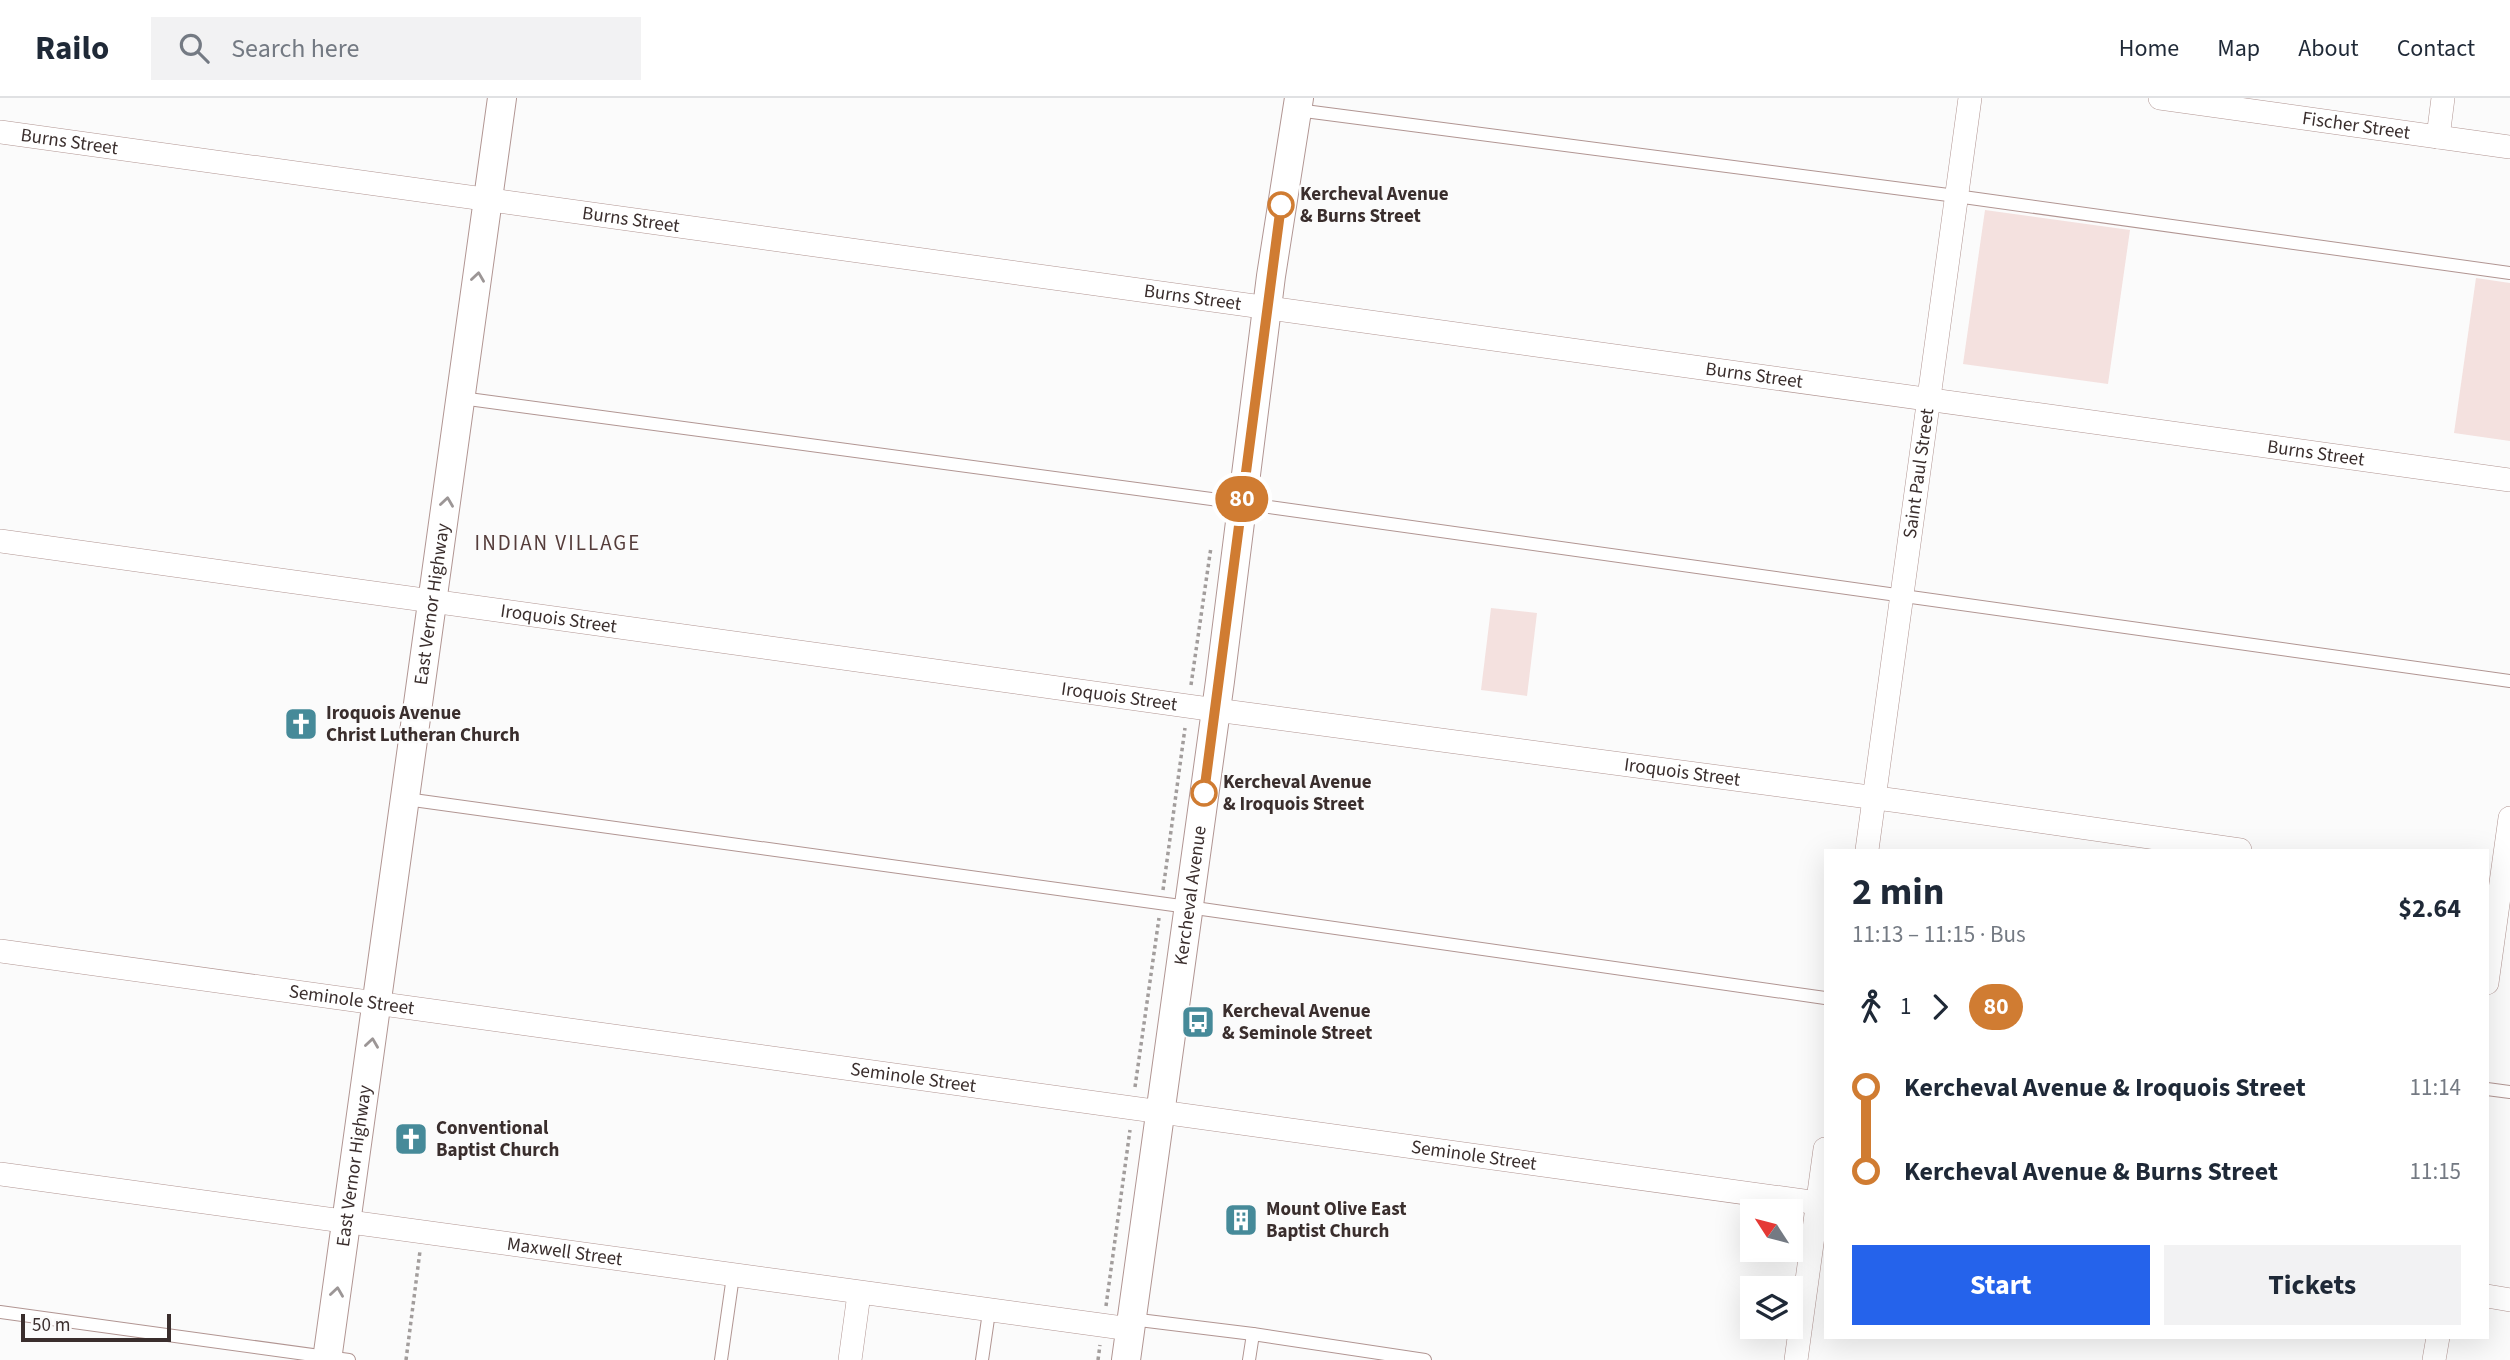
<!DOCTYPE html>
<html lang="en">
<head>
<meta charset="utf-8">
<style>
	:root { --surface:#fff; --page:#f2f2f3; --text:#1f2937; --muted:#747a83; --line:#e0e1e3; --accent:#2563eb }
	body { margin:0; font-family:"Source Sans 3",sans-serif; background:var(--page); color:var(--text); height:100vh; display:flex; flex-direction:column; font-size:26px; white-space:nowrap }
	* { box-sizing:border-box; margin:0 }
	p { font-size:23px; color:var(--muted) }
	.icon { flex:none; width:38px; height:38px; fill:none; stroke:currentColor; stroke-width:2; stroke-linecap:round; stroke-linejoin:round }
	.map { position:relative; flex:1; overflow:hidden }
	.side { position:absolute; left:1824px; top:751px; width:665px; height:490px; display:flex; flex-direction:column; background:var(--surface); border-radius:0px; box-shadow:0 7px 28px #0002 }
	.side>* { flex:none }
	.badge { padding:0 14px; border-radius:23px; font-size:24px; line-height:46px }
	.needle { width:46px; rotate:306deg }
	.buttons { position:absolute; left:1740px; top:1101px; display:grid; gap:14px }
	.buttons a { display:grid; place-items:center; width:63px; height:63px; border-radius:0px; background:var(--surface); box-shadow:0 7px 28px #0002; font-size:35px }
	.scale { position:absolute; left:21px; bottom:18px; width:150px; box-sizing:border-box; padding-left:7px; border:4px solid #3a2e2d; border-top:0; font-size:19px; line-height:24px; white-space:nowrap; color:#3a2e2d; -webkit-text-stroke:5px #fbfbfb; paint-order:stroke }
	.map>.badge { position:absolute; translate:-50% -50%; box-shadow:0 0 0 4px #fff }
	.legs { display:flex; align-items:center; gap:10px; height:77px; padding:0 28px; font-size:23px }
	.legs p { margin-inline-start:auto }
	.headline { display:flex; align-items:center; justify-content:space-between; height:119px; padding:0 28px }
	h1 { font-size:38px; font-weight:700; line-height:52px }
	.button { display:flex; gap:14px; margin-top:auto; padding:14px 28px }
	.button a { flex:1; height:80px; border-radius:0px; background:var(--accent); color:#fff; font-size:28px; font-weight:700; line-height:80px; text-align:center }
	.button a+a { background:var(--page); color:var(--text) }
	ul { padding:0 28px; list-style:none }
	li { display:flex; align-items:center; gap:24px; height:84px; font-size:26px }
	li i { display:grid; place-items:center; width:10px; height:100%; margin:0 9px; background:currentColor }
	li i::after { content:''; width:18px; height:18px; margin:-9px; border:5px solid; border-radius:50%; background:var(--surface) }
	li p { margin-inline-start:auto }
	li:first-child i { background:linear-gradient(#0000 50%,currentColor 0) }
	li:last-child i { background:linear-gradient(currentColor 50%,#0000 0) }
	header { display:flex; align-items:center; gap:42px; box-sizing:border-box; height:98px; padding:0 35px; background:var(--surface); border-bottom:2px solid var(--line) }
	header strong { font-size:33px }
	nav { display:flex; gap:38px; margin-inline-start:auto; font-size:24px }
	.search { width:490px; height:63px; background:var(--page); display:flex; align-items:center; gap:18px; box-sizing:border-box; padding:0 24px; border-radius:0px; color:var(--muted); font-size:26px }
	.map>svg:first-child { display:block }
	.green { fill:#f4e1df }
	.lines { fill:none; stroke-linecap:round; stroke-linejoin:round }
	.service-casing { stroke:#b19592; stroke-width:14 }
	.minor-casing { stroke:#b19592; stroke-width:24 }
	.tertiary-casing { stroke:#b19592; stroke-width:30 }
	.path { stroke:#a29d9c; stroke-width:3.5; stroke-dasharray:3.5 3.5; stroke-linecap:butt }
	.service { stroke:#fff; stroke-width:12 }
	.minor { stroke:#fff; stroke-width:23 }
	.tertiary { stroke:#fff; stroke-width:28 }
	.oneway { stroke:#9c9696 }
	.line-1-casing { stroke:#fff; stroke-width:16 }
	.line-1 { stroke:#d07c32; stroke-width:10 }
	.stop-1-dot { fill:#fff; stroke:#d07c32; stroke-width:3.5 }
	.labels { text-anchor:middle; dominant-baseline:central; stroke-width:5; stroke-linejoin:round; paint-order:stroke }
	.street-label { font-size:19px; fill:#3a2e2d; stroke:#fbfbfb }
	.stop-label { font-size:19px; font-weight:bold; fill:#3a2e2d; stroke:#fbfbfb; text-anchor:start }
	.poi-label { font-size:19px; font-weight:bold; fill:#3a2e2d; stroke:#fbfbfb; text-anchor:start }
	.neighbourhood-label { font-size:21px; letter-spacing:2px; fill:#553d3b; stroke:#fbfbfb }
</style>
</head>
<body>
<header>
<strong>Railo</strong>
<div class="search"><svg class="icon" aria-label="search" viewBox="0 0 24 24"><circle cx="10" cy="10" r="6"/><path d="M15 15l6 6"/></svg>Search here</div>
<nav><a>Home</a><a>Map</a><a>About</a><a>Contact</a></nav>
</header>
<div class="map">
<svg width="2510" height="1262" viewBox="0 0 2510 1262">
	<rect width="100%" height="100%" fill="#fbfbfb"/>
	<g class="green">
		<polygon points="1985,112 2130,132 2108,286 1963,266"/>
		<polygon points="2476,180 2510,185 2510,343 2454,335"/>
		<polygon points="1491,510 1537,515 1527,598 1481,592"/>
	</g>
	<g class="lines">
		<defs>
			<g id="service">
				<polyline points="1297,12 1956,98 2510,175"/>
				<polyline points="461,300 1241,405 2510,583"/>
				<polyline points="406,701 1188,809 1825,900"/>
				<polyline points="2487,991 2510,994"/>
				<polyline points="0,1214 349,1262"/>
				<polyline points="1131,1221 1253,1236 1425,1262"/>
				<polyline points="721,1262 733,1178"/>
				<polyline points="982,1262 989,1214"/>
				<polyline points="1249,1262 1253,1236"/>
			</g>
			<g id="minor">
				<path id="s1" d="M2160 0 2510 49"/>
				<path id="s2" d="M0 34 2510 382"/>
				<polyline points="2438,39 2443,0"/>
				<path id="s3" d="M0 443 1216 612 1899 703 2240 752"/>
				<path id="s4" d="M1867 752 1970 0"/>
				<path id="s5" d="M0 853 1825 1106"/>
				<polyline points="2487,885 2510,720"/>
				<path id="s6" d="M0 1076 1130 1231"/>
				<polyline points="2487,1198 2510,1202"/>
				<polyline points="850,1262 859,1196"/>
				<polyline points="1796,1262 1825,1051"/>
				<polyline points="2434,1262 2438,1239"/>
			</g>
			<g id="tertiary">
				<path id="s7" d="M327 1262 502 0"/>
				<path id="s8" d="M1126 1262 1220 583 1271 178 1299 0"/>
			</g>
		</defs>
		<use href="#service" class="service-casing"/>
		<use href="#minor" class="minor-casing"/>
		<use href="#tertiary" class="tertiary-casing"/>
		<g class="path">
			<polyline points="1191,587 1211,449"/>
			<polyline points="1163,792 1185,630"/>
			<polyline points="1135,989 1159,820"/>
			<polyline points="1106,1208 1130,1032"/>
			<polyline points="406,1262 420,1153"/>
			<polyline points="1098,1262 1100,1247"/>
		</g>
		<use href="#service" class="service"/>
		<use href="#minor" class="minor"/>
		<use href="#tertiary" class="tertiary"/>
	</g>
	<defs><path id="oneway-chevron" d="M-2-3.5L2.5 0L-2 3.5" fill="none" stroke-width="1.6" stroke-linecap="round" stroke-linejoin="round" transform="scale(1.75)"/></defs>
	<g class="oneway">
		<use href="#oneway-chevron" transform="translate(478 179) rotate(-82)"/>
		<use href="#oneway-chevron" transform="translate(447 404) rotate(-82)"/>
		<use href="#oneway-chevron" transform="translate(372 945) rotate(-82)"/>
		<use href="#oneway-chevron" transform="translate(337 1194) rotate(-82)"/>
	</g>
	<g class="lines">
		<defs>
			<polyline id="line-1" points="1204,695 1281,107"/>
		</defs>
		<use href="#line-1" class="line-1-casing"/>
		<use href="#line-1" class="line-1"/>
	</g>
	<defs>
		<symbol id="church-square" viewBox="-11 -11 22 22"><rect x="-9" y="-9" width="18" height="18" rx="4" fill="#468a99" stroke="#fbfbfb"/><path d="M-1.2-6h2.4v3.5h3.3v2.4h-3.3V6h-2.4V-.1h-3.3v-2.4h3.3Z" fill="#fff"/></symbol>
		<symbol id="bus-square" viewBox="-11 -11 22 22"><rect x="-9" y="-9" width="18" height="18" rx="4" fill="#468a99" stroke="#fbfbfb"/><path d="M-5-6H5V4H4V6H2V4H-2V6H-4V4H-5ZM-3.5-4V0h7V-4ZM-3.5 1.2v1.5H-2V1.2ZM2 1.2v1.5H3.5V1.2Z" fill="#fff"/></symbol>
		<symbol id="building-square" viewBox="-11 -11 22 22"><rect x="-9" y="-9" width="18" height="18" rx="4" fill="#468a99" stroke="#fbfbfb"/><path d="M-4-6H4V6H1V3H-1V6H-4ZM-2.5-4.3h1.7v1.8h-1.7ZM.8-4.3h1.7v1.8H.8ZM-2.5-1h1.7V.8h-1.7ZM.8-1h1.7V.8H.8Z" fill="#fff"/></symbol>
	</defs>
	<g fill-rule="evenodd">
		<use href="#church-square" x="282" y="607" width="38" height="38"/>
		<use href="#bus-square" x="1179" y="905" width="38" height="38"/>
		<use href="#church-square" x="392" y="1022" width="38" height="38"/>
		<use href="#building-square" x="1222" y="1103" width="38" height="38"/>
	</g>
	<g class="stop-1-dot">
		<circle cx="1281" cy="107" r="12"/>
		<circle cx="1204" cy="695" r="12"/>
	</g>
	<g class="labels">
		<g class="street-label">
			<text stroke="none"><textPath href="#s1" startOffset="198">Fischer Street</textPath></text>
			<text stroke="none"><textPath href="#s2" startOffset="70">Burns Street</textPath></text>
			<text stroke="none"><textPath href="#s2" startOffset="637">Burns Street</textPath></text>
			<text stroke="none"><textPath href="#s2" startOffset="1204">Burns Street</textPath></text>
			<text stroke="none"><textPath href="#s2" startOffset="1771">Burns Street</textPath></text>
			<text stroke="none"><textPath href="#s2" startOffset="2338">Burns Street</textPath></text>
			<text stroke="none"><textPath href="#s4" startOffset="380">Saint Paul Street</textPath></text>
			<text stroke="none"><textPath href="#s7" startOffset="763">East Vernor Highway</textPath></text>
			<text stroke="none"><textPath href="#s3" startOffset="564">Iroquois Street</textPath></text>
			<text stroke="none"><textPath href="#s3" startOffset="1130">Iroquois Street</textPath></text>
			<text stroke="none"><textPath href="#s3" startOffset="1698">Iroquois Street</textPath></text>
			<text stroke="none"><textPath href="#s8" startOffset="469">Kercheval Avenue</textPath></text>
			<text stroke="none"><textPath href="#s5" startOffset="355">Seminole Street</textPath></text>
			<text stroke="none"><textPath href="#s5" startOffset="922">Seminole Street</textPath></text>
			<text stroke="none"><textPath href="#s5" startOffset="1488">Seminole Street</textPath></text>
			<text stroke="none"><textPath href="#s7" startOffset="196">East Vernor Highway</textPath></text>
			<text stroke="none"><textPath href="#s6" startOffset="570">Maxwell Street</textPath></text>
		</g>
		<g class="stop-label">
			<text x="1300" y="96">Kercheval Avenue<tspan x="1300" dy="22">&amp; Burns Street</tspan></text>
			<text x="1223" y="684">Kercheval Avenue<tspan x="1223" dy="22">&amp; Iroquois Street</tspan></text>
		</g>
		<g class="poi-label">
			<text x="326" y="615">Iroquois Avenue<tspan x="326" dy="22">Christ Lutheran Church</tspan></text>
			<text x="1222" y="913">Kercheval Avenue<tspan x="1222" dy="22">&amp; Seminole Street</tspan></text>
			<text x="436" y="1030">Conventional<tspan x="436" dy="22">Baptist Church</tspan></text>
			<text x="1266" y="1111">Mount Olive East<tspan x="1266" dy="22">Baptist Church</tspan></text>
		</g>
		<g class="neighbourhood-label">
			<text x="558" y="445">INDIAN VILLAGE</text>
		</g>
	</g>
</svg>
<div class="buttons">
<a><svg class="needle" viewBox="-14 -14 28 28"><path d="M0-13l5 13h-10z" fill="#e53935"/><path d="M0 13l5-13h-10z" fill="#747a83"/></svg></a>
<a><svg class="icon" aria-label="layers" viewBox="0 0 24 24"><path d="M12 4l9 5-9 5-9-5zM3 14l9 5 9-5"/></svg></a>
</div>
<div class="scale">50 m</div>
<b class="badge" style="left:1242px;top:401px;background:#d07c32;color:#fff">80</b>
<section class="side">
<div class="headline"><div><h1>2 min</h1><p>11:13 – 11:15 · Bus</p></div><b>$2.64</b></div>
<div class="legs"><svg class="icon" aria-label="walk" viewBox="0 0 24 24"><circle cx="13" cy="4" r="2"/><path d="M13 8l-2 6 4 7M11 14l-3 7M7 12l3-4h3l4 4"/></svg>1<svg class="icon" aria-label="forward" viewBox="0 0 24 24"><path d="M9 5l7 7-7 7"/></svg><b class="badge" style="background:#d07c32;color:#fff">80</b></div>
<ul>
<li><i style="color:#d07c32"></i><b>Kercheval Avenue &amp; Iroquois Street</b><p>11:14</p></li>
<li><i style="color:#d07c32"></i><b>Kercheval Avenue &amp; Burns Street</b><p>11:15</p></li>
</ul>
<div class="button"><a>Start</a><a>Tickets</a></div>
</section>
</div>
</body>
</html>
